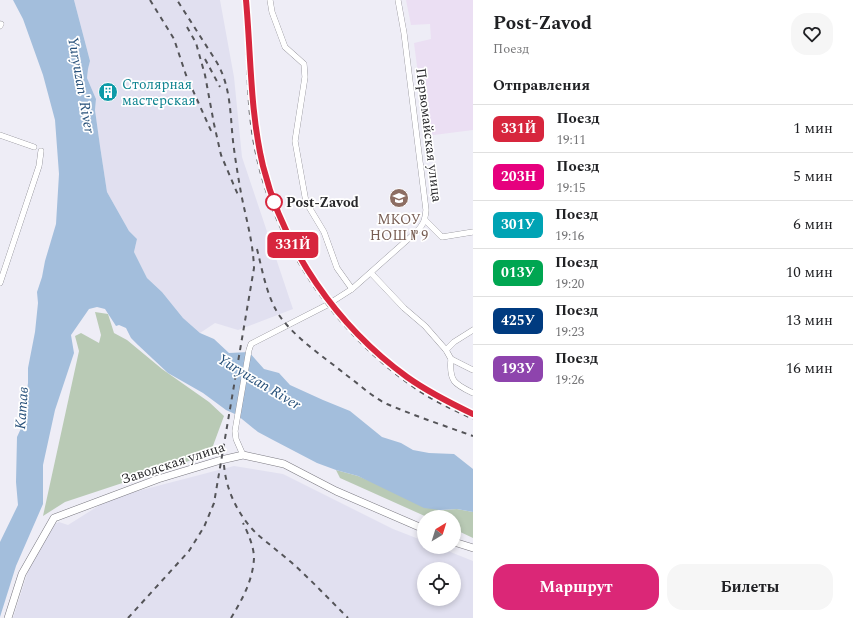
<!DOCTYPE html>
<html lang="ru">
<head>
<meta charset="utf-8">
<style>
	:root { --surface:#fff; --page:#f6f6f6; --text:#202124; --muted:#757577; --line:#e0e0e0; --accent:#db2777 }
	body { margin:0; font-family:Spectral,serif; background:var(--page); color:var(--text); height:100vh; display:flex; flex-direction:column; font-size:15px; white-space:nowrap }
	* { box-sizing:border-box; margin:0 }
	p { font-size:13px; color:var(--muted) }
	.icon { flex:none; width:22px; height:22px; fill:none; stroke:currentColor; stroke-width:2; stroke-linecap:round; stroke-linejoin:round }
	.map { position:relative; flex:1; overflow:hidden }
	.side { display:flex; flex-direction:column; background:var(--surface); width:380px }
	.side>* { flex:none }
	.badge { padding:0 8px; border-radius:6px; font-size:14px; line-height:26px }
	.needle { width:26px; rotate:38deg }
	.fabs { position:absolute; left:417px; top:510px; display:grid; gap:8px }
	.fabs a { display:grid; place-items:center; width:44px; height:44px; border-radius:50%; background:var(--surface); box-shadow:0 2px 6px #0003; font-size:20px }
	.map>.badge { position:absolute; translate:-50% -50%; box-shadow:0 0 0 2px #fff }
	h2 { padding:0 20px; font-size:15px; line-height:36px }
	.round { display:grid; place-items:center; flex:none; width:42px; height:42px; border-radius:16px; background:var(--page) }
	.head { display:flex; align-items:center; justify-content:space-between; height:68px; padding:0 20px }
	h1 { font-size:19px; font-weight:700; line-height:30px }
	.action { display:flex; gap:8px; margin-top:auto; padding:8px 20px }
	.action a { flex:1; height:46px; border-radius:16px; background:var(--accent); color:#fff; font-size:16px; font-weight:700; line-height:46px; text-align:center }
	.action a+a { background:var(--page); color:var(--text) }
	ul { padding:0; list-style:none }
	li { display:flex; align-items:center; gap:12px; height:48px; padding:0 20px; border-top:1px solid var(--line) }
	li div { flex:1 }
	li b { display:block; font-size:15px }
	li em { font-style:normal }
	li .badge { min-width:44px; font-weight:700; text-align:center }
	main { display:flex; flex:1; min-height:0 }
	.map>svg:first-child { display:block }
	.built { fill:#e1e0f0; fill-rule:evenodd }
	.medical { fill:#ebdff3 }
	.green { fill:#b9cab5 }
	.water { fill:#a3bedc }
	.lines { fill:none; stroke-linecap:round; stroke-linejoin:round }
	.street-casing { stroke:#7a7981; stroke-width:6 }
	.secondary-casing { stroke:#7a7981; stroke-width:8 }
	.street { stroke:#fff; stroke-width:5.5 }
	.secondary { stroke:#fff; stroke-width:7 }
	.rail { stroke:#545458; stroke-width:2; stroke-dasharray:5 5; stroke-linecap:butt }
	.line-casing { stroke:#fff; stroke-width:9 }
	.line { stroke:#d7263d; stroke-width:6 }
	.stop-dot { fill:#fff; stroke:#d7263d; stroke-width:2 }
	.labels { text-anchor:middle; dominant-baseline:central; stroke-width:3.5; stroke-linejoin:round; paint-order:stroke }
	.culture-label { font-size:14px; fill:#0d838f; stroke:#fff; text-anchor:start }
	.street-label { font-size:14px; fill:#28282b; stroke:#fff }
	.stop-label { font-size:14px; font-weight:bold; fill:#28282b; stroke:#fff; text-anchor:start }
	.education-label { font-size:14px; fill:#785e54; stroke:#fff }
	.water-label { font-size:15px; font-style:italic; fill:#29527b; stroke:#fff }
</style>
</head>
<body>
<main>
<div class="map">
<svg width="473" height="618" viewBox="0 0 473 618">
	<rect width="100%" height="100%" fill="#eeedf6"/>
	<g class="built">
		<polygon points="74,0 220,0 234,77 242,157 293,309 238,330 215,323 200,333 183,318 162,292 147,278 134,252 137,239 129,231 107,192 100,146 95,110 96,99 87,78 88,69 90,61"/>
		<path d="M234 466 283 474 393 529 424 541V547H438L473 561V618H13L30 565 54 524 59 522 68 525 111 498ZM424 569H454V599H424Z"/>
	</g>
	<polygon class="medical" points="406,0 473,0 473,130 426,136 414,43 431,39 430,24 411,25"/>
	<g class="green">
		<polygon points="95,312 108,314 114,333 127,340 162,369 209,402 224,416 210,454 65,502 43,516 79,351 75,336 81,333 99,343 101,335"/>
		<polygon points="336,470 358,476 440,510 457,509 473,512 473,538 454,529 454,517 427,517 340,478"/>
	</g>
	<polygon class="water" points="13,0 74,0 90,61 88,69 87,78 96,99 95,110 100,146 107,192 129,231 137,239 134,252 147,278 162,292 183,318 200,333 214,339 229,353 249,352 264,369 279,373 290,385 323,400 350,411 382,437 401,443 413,450 429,453 454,454 473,469 473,512 457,509 440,510 424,508 358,476 336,470 317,463 273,440 258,432 237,415 226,410 203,393 168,373 138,345 131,338 126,328 119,325 116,326 105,309 97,307 89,309 71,335 74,353 55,410 43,465 43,504 16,566 0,617 0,542 18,505 16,482 17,437 23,424 28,383 28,368 35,332 38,303 37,292 42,277 45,261 56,224 59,174 55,120 43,75 23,19"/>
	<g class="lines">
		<defs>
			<g id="street">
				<polyline points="270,0 272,12 285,47 304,64 305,77 295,141 306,202 324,232 337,268 352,289"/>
				<polyline points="0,26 1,24"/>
				<polyline points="0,135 34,147"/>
				<polyline points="425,220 442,237 473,232"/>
				<polyline points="371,273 404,308 425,326 446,350 451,359 473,370"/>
				<polyline points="0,283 39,166 41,151"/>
				<polyline points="446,350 454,342 473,330"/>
				<path d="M451 359C449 381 454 384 473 393"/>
				<path d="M243 455 236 439 235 431 249 350 251 344 327 305 352 289 415 233C423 226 425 221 426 210L404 33 398 0"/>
			</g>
			<g id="secondary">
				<polyline points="454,542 473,548"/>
				<polyline points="8,618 22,574 54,518 158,479 221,460 243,455 284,464 336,491 424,529"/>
			</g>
		</defs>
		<use href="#street" class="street-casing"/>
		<use href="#secondary" class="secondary-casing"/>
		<use href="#street" class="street"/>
		<use href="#secondary" class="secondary"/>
		<g class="rail">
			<polyline points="150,0 174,39 186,75 212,133"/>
			<path d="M243 0C248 41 246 83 251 124 264 229 326 325 412 386 431 400 452 409 473 419"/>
			<polyline points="187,27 196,43 205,75 214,124 221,155 238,195"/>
			<polyline points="205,59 220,87"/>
			<path d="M257 249C262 269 266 292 276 310 289 334 324 357 345 374 359 384 372 397 387 404 415 416 445 426 473 436"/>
			<path d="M224 465C226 491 239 517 258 535 269 544 280 553 291 562 311 580 329 599 348 618"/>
			<path d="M128 618 189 551 204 527 214 503 254 268C253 241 246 219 241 193 238 176 235 158 233 141 230 113 231 86 216 61L177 0"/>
			<path d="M231 618C242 600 253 580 254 558 254 547 248 533 243 523"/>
		</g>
	</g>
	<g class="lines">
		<defs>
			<path id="line" d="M246 0C251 55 250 112 263 166 284 250 337 326 407 377 428 392 450 403 473 414"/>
		</defs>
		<use href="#line" class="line-casing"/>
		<use href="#line" class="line"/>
	</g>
	<defs>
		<symbol id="building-disc" viewBox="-11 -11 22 22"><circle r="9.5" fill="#0f9aa8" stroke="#fff"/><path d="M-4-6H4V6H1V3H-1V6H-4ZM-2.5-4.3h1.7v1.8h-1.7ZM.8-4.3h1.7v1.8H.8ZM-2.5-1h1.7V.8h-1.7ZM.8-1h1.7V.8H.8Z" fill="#fff"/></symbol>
		<symbol id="school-disc" viewBox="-11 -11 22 22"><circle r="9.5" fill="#8d6e63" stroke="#fff"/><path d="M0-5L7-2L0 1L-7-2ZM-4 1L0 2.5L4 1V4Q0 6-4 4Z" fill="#fff"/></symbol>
	</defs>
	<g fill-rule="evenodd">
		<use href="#building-disc" x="97" y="81" width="22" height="22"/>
		<use href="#school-disc" x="388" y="187" width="22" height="22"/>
	</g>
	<circle class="stop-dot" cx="274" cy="202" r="8"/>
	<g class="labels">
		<g class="culture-label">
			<text x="122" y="84">Столярная<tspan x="122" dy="16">мастерская</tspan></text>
		</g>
		<g class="street-label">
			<text transform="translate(429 135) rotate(83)">Первомайская улица</text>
			<text transform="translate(173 463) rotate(-18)">Заводская улица</text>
		</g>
		<g class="stop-label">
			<text x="286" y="202">Post-Zavod</text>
		</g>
		<g class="education-label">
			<text x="399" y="219">МКОУ<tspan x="399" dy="16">НОШ № 9</tspan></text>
		</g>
		<g class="water-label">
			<text transform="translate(81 85) rotate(80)">Yuryuzan' River</text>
			<text transform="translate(259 382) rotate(31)">Yuryuzan River</text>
			<text transform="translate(22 408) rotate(-86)">Катав</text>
		</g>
	</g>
</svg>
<div class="fabs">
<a><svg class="needle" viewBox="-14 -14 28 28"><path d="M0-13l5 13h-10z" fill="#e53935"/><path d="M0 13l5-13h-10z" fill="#757577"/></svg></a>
<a><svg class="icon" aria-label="locate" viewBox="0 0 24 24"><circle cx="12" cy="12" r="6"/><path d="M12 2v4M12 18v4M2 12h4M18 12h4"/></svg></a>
</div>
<b class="badge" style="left:293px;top:245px;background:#d7263d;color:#fff">331Й</b>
</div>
<section class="side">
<div class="head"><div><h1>Post-Zavod</h1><p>Поезд</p></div><a class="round"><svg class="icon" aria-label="heart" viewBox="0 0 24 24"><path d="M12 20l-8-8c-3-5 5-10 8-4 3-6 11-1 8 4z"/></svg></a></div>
<h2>Отправления</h2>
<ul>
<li><span class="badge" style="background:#d7263d;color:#fff">331Й</span><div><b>Поезд</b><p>19:11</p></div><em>1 мин</em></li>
<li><span class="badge" style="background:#e6007e;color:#fff">203Н</span><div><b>Поезд</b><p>19:15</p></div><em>5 мин</em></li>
<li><span class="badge" style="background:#00a3b4;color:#fff">301У</span><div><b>Поезд</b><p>19:16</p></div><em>6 мин</em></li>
<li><span class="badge" style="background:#00a651;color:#fff">013У</span><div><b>Поезд</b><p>19:20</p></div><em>10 мин</em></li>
<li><span class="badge" style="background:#003b80;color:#fff">425У</span><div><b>Поезд</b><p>19:23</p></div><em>13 мин</em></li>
<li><span class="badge" style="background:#8e44ad;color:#fff">193У</span><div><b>Поезд</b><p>19:26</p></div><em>16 мин</em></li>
</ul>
<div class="action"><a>Маршрут</a><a>Билеты</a></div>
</section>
</main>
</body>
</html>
